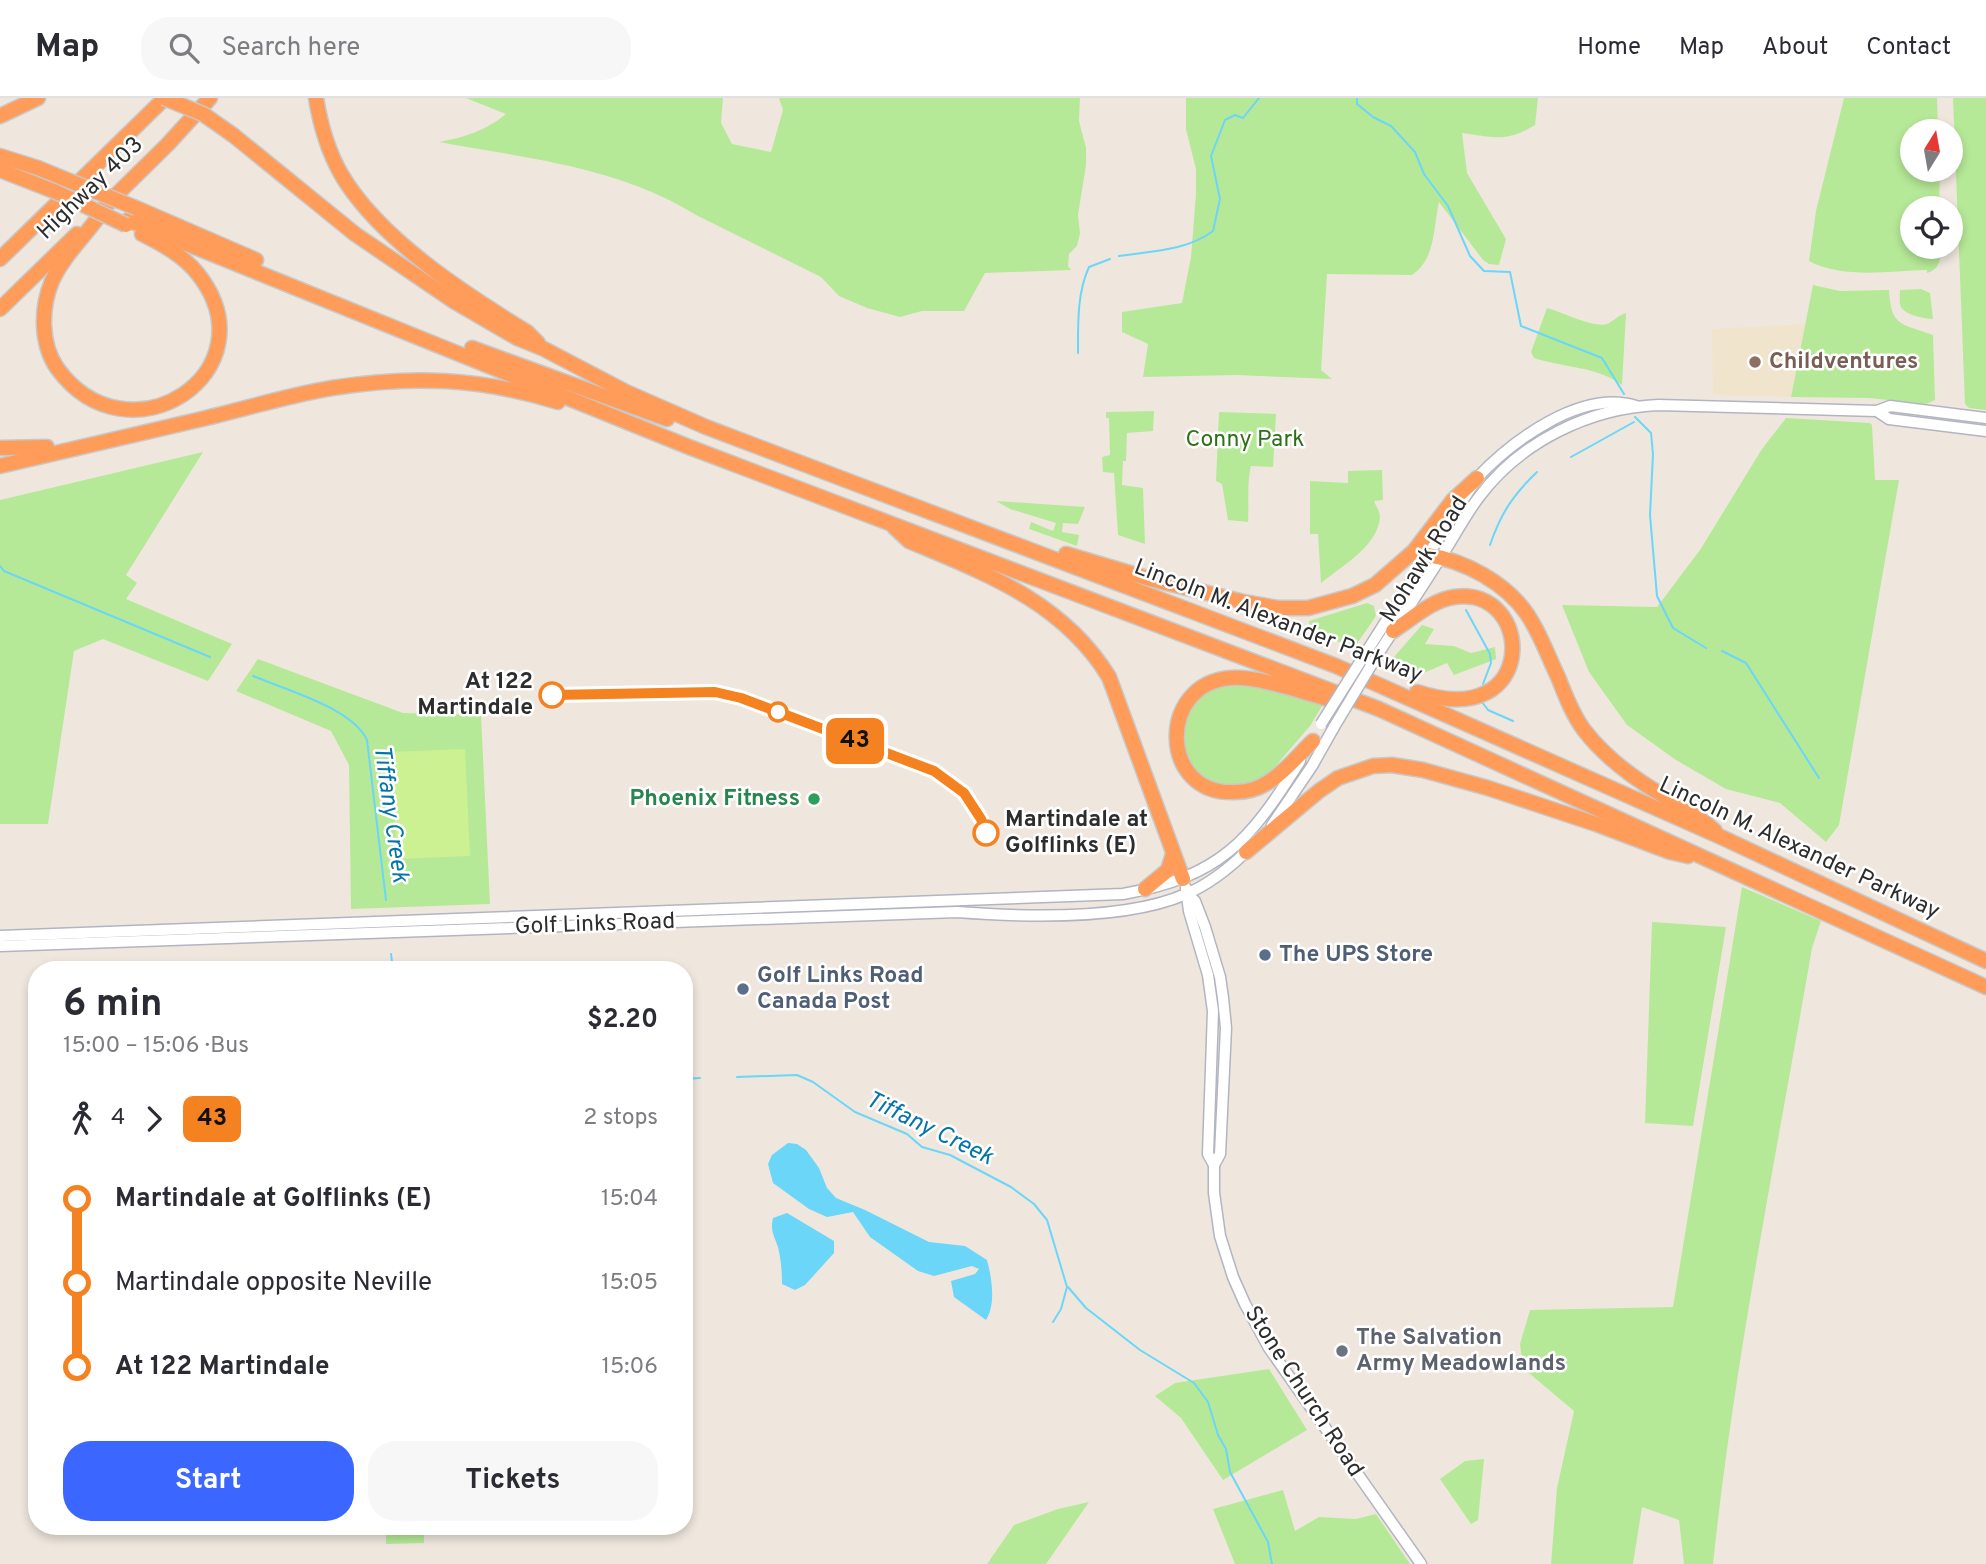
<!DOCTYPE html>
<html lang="en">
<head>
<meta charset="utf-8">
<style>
	:root { --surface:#fff; --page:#f7f7f7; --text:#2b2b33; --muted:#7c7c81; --line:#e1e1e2; --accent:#3b66ff }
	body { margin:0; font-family:Overpass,sans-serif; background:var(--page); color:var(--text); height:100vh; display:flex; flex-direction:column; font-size:26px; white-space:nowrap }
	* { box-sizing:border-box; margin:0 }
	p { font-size:23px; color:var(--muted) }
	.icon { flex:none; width:38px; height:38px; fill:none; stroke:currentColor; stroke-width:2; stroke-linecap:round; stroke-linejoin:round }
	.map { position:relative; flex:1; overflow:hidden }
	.panel { position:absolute; left:28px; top:863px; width:665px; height:574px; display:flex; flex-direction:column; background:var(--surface); border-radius:28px; box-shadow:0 4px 10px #0003 }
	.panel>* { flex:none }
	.badge { padding:0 14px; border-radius:10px; font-size:24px; line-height:46px }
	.needle { width:46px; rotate:11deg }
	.tools { position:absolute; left:1900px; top:21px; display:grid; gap:14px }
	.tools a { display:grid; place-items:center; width:63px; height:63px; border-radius:50%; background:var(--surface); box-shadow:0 4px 10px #0003; font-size:35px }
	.map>.badge { position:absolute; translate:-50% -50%; box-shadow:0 0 0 4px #fff }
	.legs { display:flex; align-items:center; gap:10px; height:77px; padding:0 35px; font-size:23px }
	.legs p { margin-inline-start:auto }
	.headline { display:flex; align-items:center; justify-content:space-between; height:119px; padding:0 35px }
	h1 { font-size:38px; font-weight:700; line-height:52px }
	.cta { display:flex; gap:14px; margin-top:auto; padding:14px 35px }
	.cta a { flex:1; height:80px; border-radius:28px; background:var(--accent); color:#fff; font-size:28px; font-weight:700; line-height:80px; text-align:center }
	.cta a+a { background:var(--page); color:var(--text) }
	ul { padding:0 35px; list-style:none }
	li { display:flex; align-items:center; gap:24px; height:84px; font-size:26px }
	li i { display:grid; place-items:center; width:10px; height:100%; margin:0 9px; background:currentColor }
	li i::after { content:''; width:18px; height:18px; margin:-9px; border:5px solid; border-radius:50%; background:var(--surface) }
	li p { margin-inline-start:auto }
	li:first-child i { background:linear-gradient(#0000 50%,currentColor 0) }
	li:last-child i { background:linear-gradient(currentColor 50%,#0000 0) }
	header { display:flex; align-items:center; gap:42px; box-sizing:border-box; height:98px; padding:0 35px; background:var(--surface); border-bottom:2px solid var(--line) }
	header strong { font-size:33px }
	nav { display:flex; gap:38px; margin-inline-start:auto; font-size:24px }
	.search { width:490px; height:63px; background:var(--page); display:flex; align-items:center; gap:18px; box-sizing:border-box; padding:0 24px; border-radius:28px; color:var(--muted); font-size:26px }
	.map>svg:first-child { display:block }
	.education { fill:#f1e4cd }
	.green { fill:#b6e997 }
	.pitch { fill:#ccf192 }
	.water { fill:#6bd6f7 }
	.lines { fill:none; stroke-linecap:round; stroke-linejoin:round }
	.stream { stroke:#6bd6f7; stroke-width:2 }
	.secondary-casing { stroke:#b2b5c1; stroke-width:13 }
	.highway-casing { stroke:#c8c8c8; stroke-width:17 }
	.secondary { stroke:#fff; stroke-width:10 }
	.highway { stroke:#ff9c59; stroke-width:14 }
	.secondary-bridge-casing { stroke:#b2b5c1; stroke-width:13; stroke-linecap:butt }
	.highway-bridge-casing { stroke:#c8c8c8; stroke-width:17; stroke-linecap:butt }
	.secondary-bridge { stroke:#fff; stroke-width:10 }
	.highway-bridge { stroke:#ff9c59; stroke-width:14 }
	.line-1-casing { stroke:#fff; stroke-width:16 }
	.line-1 { stroke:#f58220; stroke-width:10 }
	.education-dot { fill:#8d6e63; stroke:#fff; stroke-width:2.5 }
	.stop-1-dot { fill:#fff; stroke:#f58220; stroke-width:3.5 }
	.leisure-dot { fill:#2e9e5b; stroke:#fff; stroke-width:2.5 }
	.service-dot { fill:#5c6f8a; stroke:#fff; stroke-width:2.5 }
	.worship-dot { fill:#6b7280; stroke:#fff; stroke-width:2.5 }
	.labels { text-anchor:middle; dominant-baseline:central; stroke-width:5; stroke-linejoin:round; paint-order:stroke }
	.street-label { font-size:23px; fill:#2d2d2d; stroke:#fff }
	.education-label { font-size:23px; font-weight:bold; fill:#785e54; stroke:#fff; text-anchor:start }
	.park-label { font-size:23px; fill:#2b7116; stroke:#fff }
	.stop-label { font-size:23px; font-weight:bold; fill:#2d2d2d; stroke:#fff; text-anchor:end }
	.leisure-label { font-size:23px; font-weight:bold; fill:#27864d; stroke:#fff; text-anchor:end }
	.service-label { font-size:23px; font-weight:bold; fill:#4e5e75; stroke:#fff; text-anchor:start }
	.worship-label { font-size:23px; font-weight:bold; fill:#5b616d; stroke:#fff; text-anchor:start }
	.water-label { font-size:24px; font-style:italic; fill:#0475a9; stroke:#fff }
</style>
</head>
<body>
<header>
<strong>Map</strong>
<div class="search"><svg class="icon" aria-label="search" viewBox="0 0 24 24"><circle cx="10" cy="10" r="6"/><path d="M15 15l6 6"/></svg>Search here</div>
<nav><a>Home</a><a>Map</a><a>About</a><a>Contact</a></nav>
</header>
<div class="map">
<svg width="1986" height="1466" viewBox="0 0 1986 1466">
	<rect width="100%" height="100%" fill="#efe7de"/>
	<polygon class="education" points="1805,226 1791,299 1713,297 1712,231"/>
	<g class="green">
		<path d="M466 0H723L721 25 732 46 771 54 783 12 779 0H1080L1079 23 1086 50V67L1078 117 1080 135 1077 148 1069 156 1068 168 1071 172 985 175 964 213H922L900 219 867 210 839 198 821 179 696 117C620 69 526 60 439 44 465 39 485 33 506 16Z"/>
		<path d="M1186 0H1538L1535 27C1505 45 1493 39 1462 35L1467 75 1506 141 1499 167 1489 166 1483 162 1439 104C1433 130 1436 161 1412 177L1327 176 1321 272 1332 281 1237 277 1143 279 1148 246 1122 234V214L1182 205 1191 159 1196 96V71L1186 31Z"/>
		<path d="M1844 0H1937L1938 33H1913V72H1940L1939 110H1913V149H1940C1941 161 1940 171 1927 175V172C1889 173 1843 181 1809 163L1816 113Z"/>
		<polygon points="1953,0 1986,0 1986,312 1969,310 1965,306"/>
		<path d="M1813 187 1840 193 1889 192C1891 230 1902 225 1933 237L1935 302 1926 306 1869 300 1791 299Z"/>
		<path d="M1921 191 1930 195 1933 221C1925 221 1905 217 1901 209 1899 205 1900 197 1900 192Z"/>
		<path d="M1547 210C1562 214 1593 230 1607 226 1614 223 1618 217 1626 215L1622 287C1596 268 1564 270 1534 260L1531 254Z"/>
		<polygon points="1154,313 1153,333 1127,335 1126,363 1123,363 1122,387 1143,390 1145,446 1118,437 1114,375 1103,374 1102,359 1110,357 1109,320 1106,320 1106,314"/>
		<path d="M1219 314 1276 316 1273 369 1251 368C1247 383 1249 405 1248 424L1228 422 1222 386 1216 383Z"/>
		<polygon points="1786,320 1870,325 1872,327 1875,382 1899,382 1839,727 1826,744 1780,705 1726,691 1676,662 1627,627 1589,574 1562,507 1657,509 1700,452 1762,351"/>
		<polygon points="203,354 126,477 137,485 126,501 232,546 208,583 103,541 74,553 48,726 0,726 0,402"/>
		<path d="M1382 372 1383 402 1374 403C1376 408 1380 414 1380 419 1378 448 1342 468 1321 485L1318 436H1310V383L1348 385V373Z"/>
		<polygon points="996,403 1085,409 1078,426 1063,425 1062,434 1079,437 1077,448 1029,431 1031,424 1053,433 1056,425 1010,411"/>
		<polygon points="1367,505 1374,508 1376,518 1356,547 1348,547 1310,534 1309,523"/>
		<polygon points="1422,527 1434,531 1425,546 1454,548 1471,555 1495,549 1496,561 1454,577 1447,565 1414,579 1394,569 1393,560"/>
		<polygon points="258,561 403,615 481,617 490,806 351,811 349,667 331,633 236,593"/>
		<polygon points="1225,585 1253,586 1324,605 1310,628 1273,671 1273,675 1259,683 1241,687 1220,687 1203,681 1187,666 1180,649 1183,615 1192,602"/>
		<path d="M1742 789 1821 823 1812 850C1777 1054 1735 1259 1713 1466H1684L1679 1422 1642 1409 1633 1466H1551L1557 1390 1574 1313 1523 1270 1520 1246 1530 1212 1673 1209Z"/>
		<polygon points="1652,824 1726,829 1693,1028 1645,1025"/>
		<polygon points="1269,1271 1307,1332 1223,1382 1181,1320 1155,1298 1175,1285"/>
		<polygon points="1484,1361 1478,1422 1471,1426 1440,1381 1465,1363"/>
		<polygon points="1283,1392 1295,1433 1319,1419 1356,1421 1376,1416 1410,1466 1235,1466 1213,1411"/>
		<polygon points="1089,1404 1046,1466 987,1466 1014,1427 1058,1411"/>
		<polygon points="386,1428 424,1428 424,1445 386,1446"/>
	</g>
	<polygon class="pitch" points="465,651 470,758 397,761 391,654"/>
	<g class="water">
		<path d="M788 1045 797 1046 806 1052 819 1070 827 1090 836 1100 865 1112 929 1144 965 1148 987 1162C992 1181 996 1206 986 1222L954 1199 951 1183 975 1176 979 1171 972 1168 934 1178 918 1173 870 1139 853 1114 827 1119 809 1111 773 1085 768 1066 772 1057Z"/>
		<path d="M787 1115 834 1143V1155L805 1187 795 1192 782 1186C782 1173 781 1161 778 1149 774 1138 770 1132 773 1120Z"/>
	</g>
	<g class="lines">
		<g class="stream">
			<polyline points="1357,0 1357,6 1373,19 1391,28 1415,54 1424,76 1448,108 1470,158 1484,173 1510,174 1521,228 1602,260 1624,296"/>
			<path d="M1119 158C1152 153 1186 153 1213 133L1220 101 1211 58 1225 22 1235 17 1243 20 1259 0"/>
			<path d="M1078 255C1078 226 1077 195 1089 169L1110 161"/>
			<polyline points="1635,319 1651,335 1653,356 1650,417 1657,498 1673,530 1706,550"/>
			<polyline points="1571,359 1634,324"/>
			<path d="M1490 447C1501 415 1513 397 1537 374"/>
			<polyline points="0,468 4,473 210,559"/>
			<polyline points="1466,512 1490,556 1491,565 1483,586"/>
			<polyline points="1722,553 1746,565 1819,680"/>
			<path d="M253 578C286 592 352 610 367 642L386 802"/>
			<polyline points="1482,604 1488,612 1513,623"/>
			<polyline points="391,856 393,872"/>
			<polyline points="737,979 797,977 813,984 855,1014 907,1036 922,1049 950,1057 1011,1089 1034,1106 1047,1122 1067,1189 1061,1211 1053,1224"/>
			<polyline points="684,981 700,980"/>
			<polyline points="1068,1189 1086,1210 1140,1252 1194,1285 1208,1304 1218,1337 1226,1351 1230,1374 1268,1444 1272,1466"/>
		</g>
		<defs>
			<g id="secondary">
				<polyline points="1877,313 1889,321 1986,333"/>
				<path d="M1367 553 1477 380C1512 343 1581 291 1636 308"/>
				<path d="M1378 556C1398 525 1419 494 1439 462 1453 441 1464 419 1479 399 1521 343 1590 310 1658 307L1877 313 1890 308 1986 320"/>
				<polyline points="1272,727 1312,668 1334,629"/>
				<polyline points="1186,790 1189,813 1208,877 1213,913 1208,1056 1214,1067 1214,1095 1220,1138 1233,1179 1245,1206 1269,1250 1421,1466"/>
				<polyline points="1187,796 1195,803 1205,829 1220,879 1223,900 1226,930 1220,1056 1214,1067"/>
				<path d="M0 838 1123 796C1221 778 1249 744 1300 663"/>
				<path d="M0 848 957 814C1023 819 1125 823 1186 796 1210 786 1232 768 1251 749"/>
			</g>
			<g id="highway">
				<path d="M316 0C320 25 328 53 341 76 379 141 465 196 527 234L538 245"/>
				<polyline points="0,18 38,0"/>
				<polyline points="233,37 355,136 455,204 517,240 544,251 626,294 706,329 1336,568 1721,739 1986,863"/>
				<polyline points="0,58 38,70"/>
				<polyline points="0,72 54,93"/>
				<path d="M108 105C92 132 65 154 52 183 41 209 40 245 57 270 129 369 274 273 198 176 184 158 162 146 142 136"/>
				<polyline points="106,107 168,46 210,0"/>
				<polyline points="136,110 256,162"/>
				<polyline points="128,122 689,349 1379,611 1986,889"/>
				<polyline points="0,161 165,0"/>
				<polyline points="0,211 77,136"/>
				<polyline points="472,250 667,321"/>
				<polyline points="0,350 47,349"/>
				<path d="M0 368C67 352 135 337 202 321 245 311 289 297 332 290 412 277 481 280 558 304"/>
				<path d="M894 429 909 443C987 476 1063 504 1109 579L1183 781"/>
				<polyline points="1066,456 1150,481 1244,504 1278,510 1308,510 1352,498 1375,487 1414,453 1453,402 1477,380"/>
				<path d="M1428 457C1465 463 1506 485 1527 516 1540 535 1548 558 1558 579 1565 596 1572 616 1584 632 1604 658 1633 680 1662 697 1680 709 1699 718 1715 733"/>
				<path d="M1393 533C1412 521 1432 502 1454 499 1535 487 1540 635 1417 594"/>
				<path d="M1313 643C1299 656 1286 673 1270 683 1260 690 1248 694 1235 694 1159 698 1157 585 1231 580 1261 578 1315 598 1345 606"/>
				<polyline points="1246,754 1319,693 1338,680 1373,668 1392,667 1423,672 1488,690 1596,726 1670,754 1688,758"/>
				<polyline points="1145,791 1168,772 1173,756"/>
			</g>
		</defs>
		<use href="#secondary" class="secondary-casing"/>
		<use href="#highway" class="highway-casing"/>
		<use href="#secondary" class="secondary"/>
		<use href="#highway" class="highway"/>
		<defs>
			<g id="secondary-bridge">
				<polyline points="1321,626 1367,553"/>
				<polyline points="1334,629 1378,556"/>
			</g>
			<g id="highway-bridge">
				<polyline points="164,0 203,16 233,37"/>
				<polyline points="38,70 136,110"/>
				<polyline points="54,93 126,127"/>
			</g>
		</defs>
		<use href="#secondary-bridge" class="secondary-bridge-casing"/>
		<use href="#highway-bridge" class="highway-bridge-casing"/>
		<use href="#secondary-bridge" class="secondary-bridge"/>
		<use href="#highway-bridge" class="highway-bridge"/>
	</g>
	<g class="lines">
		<defs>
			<polyline id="line-1" points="552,597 715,594 741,600 934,673 964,695 981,721 986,735"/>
		</defs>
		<use href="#line-1" class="line-1-casing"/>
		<use href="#line-1" class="line-1"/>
	</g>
	<circle class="education-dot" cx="1755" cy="264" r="7"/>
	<g class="stop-1-dot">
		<circle cx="552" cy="597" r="12"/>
		<circle cx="778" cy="614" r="9"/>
		<circle cx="986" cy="735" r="12"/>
	</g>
	<circle class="leisure-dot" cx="814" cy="701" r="7"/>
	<g class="service-dot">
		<circle cx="1265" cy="857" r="7"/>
		<circle cx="743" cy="891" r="7"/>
	</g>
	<circle class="worship-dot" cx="1342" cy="1253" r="7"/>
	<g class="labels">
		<g class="street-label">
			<text transform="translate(91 91) rotate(-44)">Highway 403</text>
			<text transform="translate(1425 462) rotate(-58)">Mohawk Road</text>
			<text transform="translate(1278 524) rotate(21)">Lincoln M. Alexander Parkway</text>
			<text transform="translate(1799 751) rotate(25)">Lincoln M. Alexander Parkway</text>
			<text transform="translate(595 827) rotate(-2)">Golf Links Road</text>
			<text transform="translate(1303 1294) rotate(57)">Stone Church Road</text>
		</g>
		<g class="education-label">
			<text x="1769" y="264">Childventures</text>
		</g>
		<g class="park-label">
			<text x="1245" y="342">Conny Park</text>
		</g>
		<g class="stop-label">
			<text x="533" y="584">At 122<tspan x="533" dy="26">Martindale</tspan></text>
			<text x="1005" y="722" text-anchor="start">Martindale at<tspan x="1005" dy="26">Golflinks (E)</tspan></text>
		</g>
		<g class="leisure-label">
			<text x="800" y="701">Phoenix Fitness</text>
		</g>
		<g class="service-label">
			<text x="1279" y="857">The UPS Store</text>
			<text x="757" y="878">Golf Links Road<tspan x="757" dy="26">Canada Post</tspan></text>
		</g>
		<g class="worship-label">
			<text x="1356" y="1240">The Salvation<tspan x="1356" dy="26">Army Meadowlands</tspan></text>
		</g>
		<g class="water-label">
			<text transform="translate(390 716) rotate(82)">Tiffany Creek</text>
			<text transform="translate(929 1031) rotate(26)">Tiffany Creek</text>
		</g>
	</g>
</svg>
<div class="tools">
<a><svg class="needle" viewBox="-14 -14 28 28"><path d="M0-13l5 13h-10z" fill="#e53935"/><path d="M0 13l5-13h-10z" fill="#7c7c81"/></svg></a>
<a><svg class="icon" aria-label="locate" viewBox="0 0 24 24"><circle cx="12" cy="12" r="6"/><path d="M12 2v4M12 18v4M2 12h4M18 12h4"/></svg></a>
</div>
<b class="badge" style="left:855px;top:643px;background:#f58220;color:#111">43</b>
<section class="panel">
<div class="headline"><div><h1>6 min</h1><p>15:00 – 15:06 · Bus</p></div><b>$2.20</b></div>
<div class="legs"><svg class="icon" aria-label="walk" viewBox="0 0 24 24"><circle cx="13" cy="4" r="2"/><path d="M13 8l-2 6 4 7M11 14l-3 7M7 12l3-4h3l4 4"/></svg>4<svg class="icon" aria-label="forward" viewBox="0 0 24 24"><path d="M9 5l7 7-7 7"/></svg><b class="badge" style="background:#f58220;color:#111">43</b><p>2 stops</p></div>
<ul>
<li><i style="color:#f58220"></i><b>Martindale at Golflinks (E)</b><p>15:04</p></li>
<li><i style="color:#f58220"></i><span>Martindale opposite Neville</span><p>15:05</p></li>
<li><i style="color:#f58220"></i><b>At 122 Martindale</b><p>15:06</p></li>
</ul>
<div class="cta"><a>Start</a><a>Tickets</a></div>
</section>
</div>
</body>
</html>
